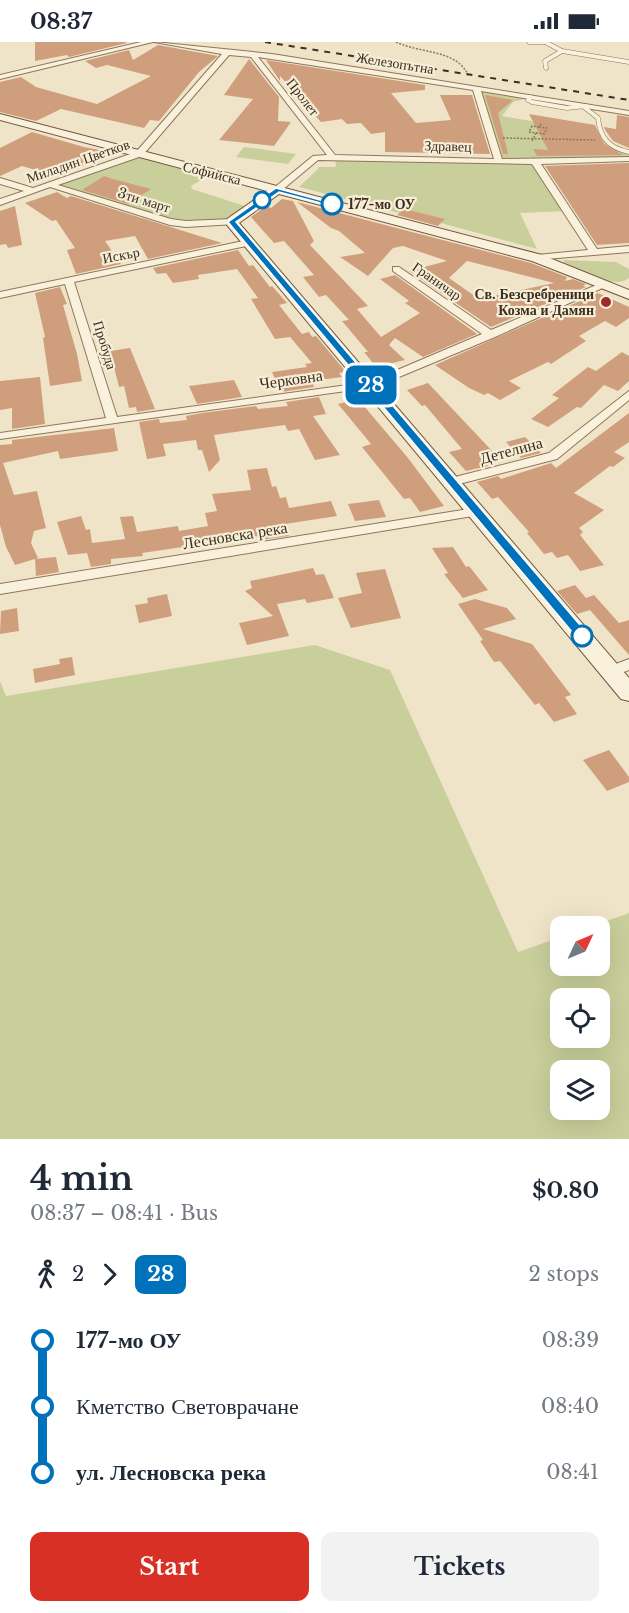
<!DOCTYPE html>
<html lang="en">
<head>
<meta charset="utf-8">
<style>
	:root { --surface:#fff; --page:#f2f2f3; --text:#1f2937; --muted:#747a83; --accent:#d93025 }
	body { margin:0; font-family:"Libre Baskerville",serif; background:var(--page); color:var(--text); height:100vh; display:flex; flex-direction:column; font-size:22px; white-space:nowrap }
	* { box-sizing:border-box; margin:0 }
	p { font-size:20px; color:var(--muted) }
	.icon { flex:none; width:33px; height:33px; fill:none; stroke:currentColor; stroke-width:2; stroke-linecap:round; stroke-linejoin:round }
	.map { position:relative; height:1097px; overflow:hidden }
	.details { display:flex; flex-direction:column; background:var(--surface); flex:1 }
	.details>* { flex:none }
	.badge { padding:0 12px; border-radius:9px; font-size:21px; line-height:39px }
	.needle { width:39px; rotate:46deg }
	.controls { position:absolute; left:550px; top:874px; display:grid; gap:12px }
	.controls a { display:grid; place-items:center; width:60px; height:60px; border-radius:12px; background:var(--surface); box-shadow:0 6px 24px #0002; font-size:30px }
	.map>.badge { position:absolute; translate:-50% -50%; box-shadow:0 0 0 3px #fff }
	.legs { display:flex; align-items:center; gap:9px; height:66px; padding:0 30px; font-size:20px }
	.legs p { margin-inline-start:auto }
	.summary { display:flex; align-items:center; justify-content:space-between; height:102px; padding:0 30px }
	h1 { font-size:33px; font-weight:700; line-height:45px }
	.primary-button { display:flex; gap:12px; margin-top:auto; padding:12px 30px }
	.primary-button a { flex:1; height:69px; border-radius:12px; background:var(--accent); color:#fff; font-size:24px; font-weight:700; line-height:69px; text-align:center }
	.primary-button a+a { background:var(--page); color:var(--text) }
	ul { padding:0 30px; list-style:none }
	li { display:flex; align-items:center; gap:21px; height:66px; font-size:22px }
	li i { display:grid; place-items:center; width:9px; height:100%; margin:0 8px; background:currentColor }
	li i::after { content:''; width:15px; height:15px; margin:-8px; border:4px solid; border-radius:50%; background:var(--surface) }
	li p { margin-inline-start:auto }
	li:first-child i { background:linear-gradient(#0000 50%,currentColor 0) }
	li:last-child i { background:linear-gradient(currentColor 50%,#0000 0) }
	.status { display:flex; justify-content:space-between; align-items:center; height:42px; padding:0 30px; background:var(--surface); direction:ltr }
	.status svg { height:16px; fill:currentColor }
	.map>svg:first-child { display:block }
	.green { fill:#c9cf9b; fill-rule:evenodd }
	.building { fill:#cf9f7d; fill-rule:evenodd }
	.lines { fill:none; stroke-linecap:round; stroke-linejoin:round }
	.lane-casing { stroke:#8d765c; stroke-width:5 }
	.street-casing { stroke:#8d765c; stroke-width:2 }
	.secondary-casing { stroke:#6f573f; stroke-width:2 }
	.path { stroke:#8d765c; stroke-width:1.5; stroke-dasharray:2 1.5; stroke-linecap:butt }
	.lane { stroke:#faf1dc; stroke-width:4 }
	.street { fill:#faf1dc; fill-rule:evenodd }
	.secondary { fill:#faf1dc; fill-rule:evenodd }
	.rail { stroke:#3d2e20; stroke-width:2; stroke-dasharray:6 6; stroke-linecap:butt }
	.line-1 { fill:#0072bc; stroke:#fff; stroke-width:1.5 }
	.stop-1-dot { fill:#fff; stroke:#0072bc; stroke-width:3 }
	.poi-dot { fill:#9e2a2b; stroke:#f7eed8; stroke-width:2 }
	.labels { text-anchor:middle; dominant-baseline:central; stroke-width:4.5; stroke-linejoin:round; paint-order:stroke }
	.far-street-label { font-size:14px; fill:#3d2e20; stroke:#f7eed8 }
	.far-stop-label { font-size:14px; font-weight:bold; fill:#3d2e20; stroke:#f7eed8; text-anchor:start }
	.far-poi-label { font-size:14px; font-weight:bold; fill:#3d2e20; stroke:#f7eed8; text-anchor:end }
	.street-label { font-size:16px; fill:#3d2e20; stroke:#f7eed8 }
</style>
</head>
<body>
<div class="status"><b>08:37</b><svg viewBox="0 0 49 12"><path d="M0 12V9h3v3zM5 12V6h3v6zM10 12V3h3v9zM15 12V0h3v12zM26 1h20v11H26zM47 4h2v5h-2z"/></svg></div>
<div class="map">
<svg width="629" height="1097" viewBox="0 0 629 1097">
	<rect width="100%" height="100%" fill="#f0e4c8"/>
	<g class="green">
		<path d="M476 46 525 54 524 57 513 60 502 74 600 91C605 105 616 108 629 107V117L535 120 567 169 520 171 537 207 441 181 444 177 404 167 399 171 299 145 318 127V125H336L335 115 499 119Z"/>
		<polygon points="244,105 296,112 288,122 236,115"/>
		<polygon points="139,112 213,131 191,144 192,147 251,166 232,180 186,182 51,143"/>
		<path d="M564 218 616 220 629 227V236C616 249 578 227 563 220Z"/>
		<path d="M315 603 390 628 518 910 561 895V924H600V885H590L629 871V1097H0V639L6 654ZM561 957H600V996H561ZM561 1029H600V1068H561Z"/>
	</g>
	<g class="building">
		<polygon points="35,0 126,0 127,1 69,15 67,13 35,19"/>
		<polygon points="158,3 218,14 199,30 159,79 150,78 144,86 61,67 36,79 0,70 0,40 21,35 36,45 97,62 151,34 107,23 96,26 85,19 129,8 133,18"/>
		<polygon points="249,17 279,55 278,79 291,80 274,104 219,98 253,57 224,53"/>
		<polygon points="266,18 425,43 425,48 391,51 416,81 451,78 440,53 472,53 490,112 385,110 385,90 371,92 361,81 347,82 342,77 321,80 280,34 280,39"/>
		<polygon points="485,53 513,58 498,71 508,112 503,112"/>
		<polygon points="529,72 595,83 604,102 623,113 537,114 533,107 548,108"/>
		<polygon points="617,73 629,75 629,106 613,99 605,88 604,85 616,87"/>
		<polygon points="32,90 84,105 109,110 77,127 68,125 52,133 22,124 0,134 0,106"/>
		<polygon points="629,121 629,201 597,203 545,124"/>
		<polygon points="104,134 113,137 151,147 128,162 82,148"/>
		<polygon points="57,150 67,156 71,154 222,201 148,217 135,194 105,199 121,222 76,232 67,208 75,206 56,178 52,179 25,161"/>
		<polygon points="282,157 293,159 314,199 310,203 368,264 357,267 381,295 420,271 405,261 409,259 380,237 395,233 477,292 423,315 395,296 389,303 405,318 376,325 364,310 368,310 342,279 349,278 326,253 319,255 303,235 314,233 284,199 274,201 251,175 266,164 271,166"/>
		<path d="M297 160 531 221 567 235 565 239 573 237 586 242 583 244 586 245 491 285 409 229 447 219 403 204 393 206 368 234 340 215 365 211 339 189 331 186ZM467 219 554 241 479 257 449 236Z"/>
		<polygon points="15,164 22,203 8,206 6,202 0,203 0,169"/>
		<polygon points="404,167 421,171 445,177 438,184 397,173"/>
		<polygon points="238,208 249,224 253,223 270,245 272,244 287,261 279,263 302,292 309,290 312,295 316,294 346,330 339,331 342,335 312,339 314,345 281,350 272,330 307,325 305,322 312,321 290,295 275,297 251,257 258,256 237,227 198,233 199,237 173,241 166,231 157,232 153,226"/>
		<polygon points="60,245 67,262 63,263 77,312 82,339 50,344 43,296 45,295 35,251"/>
		<polygon points="598,251 629,265 629,276 616,285 605,279 579,294 586,299 551,322 548,320 509,339 521,346 500,358 488,351 484,353 469,346 435,323"/>
		<polygon points="130,306 155,367 137,370 136,365 129,366 124,344 119,345 110,309"/>
		<polygon points="622,310 629,314 629,339 618,349 604,343 581,366 577,365 548,385 531,377 559,356 552,353 588,325 596,329"/>
		<polygon points="40,335 45,382 12,387 12,366 0,368 0,339"/>
		<polygon points="234,338 242,355 197,362 189,344"/>
		<polygon points="428,341 493,410 479,414 488,424 466,429 449,410 462,407 425,363 422,364 407,348"/>
		<polygon points="319,355 326,372 313,374 340,413 315,418 299,387 288,389 285,383 214,393 220,418 209,430 202,408 198,408 196,398 163,402 166,414 147,417 139,380 159,377 160,381 187,378 186,374 202,371 256,364 258,367 288,364 286,360"/>
		<polygon points="358,357 408,416 444,464 420,470 410,456 404,457 362,405 371,402 338,362"/>
		<polygon points="629,371 629,400 614,410 625,416 613,425 610,424 574,451 604,468 579,486 583,490 580,493 604,523 580,529 568,513 557,516 552,510 544,512 527,491 529,490 498,455 492,457 477,440 498,434 501,437 551,421 556,426"/>
		<polygon points="114,386 118,409 60,417 58,409 3,421 14,453 37,449 46,486 34,489 31,501 38,516 35,517 56,515 59,530 36,534 35,517 15,523 6,505 0,483 0,403 12,402 12,398"/>
		<polygon points="525,395 541,411 521,416 506,400"/>
		<polygon points="267,426 272,445 276,444 280,456 286,455 289,466 331,459 337,474 285,482 289,494 259,498 258,494 142,511 143,514 111,517 111,522 91,525 87,511 68,513 57,480 81,474 86,488 90,487 92,501 125,497 120,475 133,474 137,490 178,484 179,489 208,484 205,471 217,469 212,452 251,448 247,428"/>
		<polygon points="379,458 386,475 355,479 348,462"/>
		<polygon points="453,505 466,525 469,524 488,548 463,556 444,532 448,531 432,506"/>
		<polygon points="313,526 316,533 324,532 334,556 307,561 305,557 277,562 289,594 247,603 239,581 273,574 245,549 252,546 250,539"/>
		<polygon points="385,527 401,576 351,586 338,556 362,551 356,531"/>
		<polygon points="575,543 586,556 594,553 619,581 629,578 629,613 590,568 577,572 557,549"/>
		<polygon points="167,552 172,574 139,581 135,563 148,561 147,556"/>
		<polygon points="475,557 507,566 516,577 483,587 532,602 571,653 565,655 577,672 554,680 539,661 535,663 500,619 494,620 480,599 483,598 458,562"/>
		<polygon points="17,566 19,589 0,592 1,569"/>
		<polygon points="72,615 75,633 35,641 33,627 60,622 59,617"/>
		<polygon points="609,708 629,735 629,740 607,749 583,718"/>
	</g>
	<g class="lines">
		<defs>
			<g id="lane">
				<polyline points="529,0 544,0"/>
				<polyline points="545,0 562,9 629,20"/>
				<polyline points="546,26 545,19 562,9"/>
				<polyline points="530,55 528,58 532,60 567,66 586,64"/>
				<path d="M584 65 598 76C600 96 609 106 629 110"/>
			</g>
			<g id="street">
				<polygon points="141,0 153,0 0,37 0,33"/>
				<path d="M154 0 272 12 629 69V73L481 49 502 117 629 115V119L541 122 597 207 629 204V210L534 218V214L537 213 588 208 532 122 318 118 281 149H275V145L313 114 327 113 251 15 229 13 142 114 58 143 171 177 186 179 232 177 235 178V182L186 185 170 183 50 145 0 163V157L24 149 0 142V136L33 146 136 110 222 12ZM258 15 473 48 494 117 335 113Z"/>
				<polygon points="248,198 253,201 251,203 74,240 117,375 369,340 482,292 393,229 393,225 399,225 491,288 601,241 609,243 495,295 375,345 0,397 0,391 106,376 65,242 0,256 0,250"/>
				<polygon points="629,349 629,358 557,417 451,444 445,440 447,437 549,411"/>
				<polygon points="475,466 479,467 481,470 479,473 0,552 0,542"/>
				<polygon points="629,617 629,628 613,634 608,633 606,629 608,625"/>
			</g>
			<polygon id="secondary" points="0,72 542,213 629,248 629,257 532,219 279,152 239,181 629,636 629,659 621,657 227,183 226,180 227,177 267,149 0,78"/>
		</defs>
		<use href="#lane" class="lane-casing"/>
		<use href="#street" class="street-casing"/>
		<use href="#secondary" class="secondary-casing"/>
		<g class="path">
			<path d="M396 0C421 12 458 7 469 35"/>
			<polyline points="536,91 544,92 547,86 539,85"/>
			<polyline points="503,96 595,98"/>
			<polyline points="532,99 536,91 529,90 532,84 539,85 542,81"/>
		</g>
		<use href="#lane" class="lane"/>
		<use href="#street" class="street"/>
		<use href="#secondary" class="secondary"/>
		<polyline class="rail" points="265,0 629,58"/>
	</g>
	<polygon class="line-1" points="276,146 335,162 332,164 279,150 236,180 586,590 586,597 578,597 228,180"/>
	<g class="stop-1-dot">
		<circle cx="262" cy="158" r="8"/>
		<circle cx="332" cy="162" r="10"/>
		<circle cx="582" cy="594" r="10"/>
	</g>
	<circle class="poi-dot" cx="606" cy="260" r="6"/>
	<g class="labels">
		<g class="far-street-label">
			<text transform="translate(395 21) rotate(9)">Железопътна</text>
			<text transform="translate(303 55) rotate(52)">Пролет</text>
			<text transform="translate(448 104) rotate(2)">Здравец</text>
			<text transform="translate(78 119) rotate(-19)">Миладин Цветков</text>
			<text transform="translate(212 131) rotate(14)">Софийска</text>
			<text transform="translate(144 158) rotate(17)">3ти март</text>
			<text transform="translate(121 213) rotate(-11)">Искър</text>
			<text transform="translate(437 239) rotate(35)">Граничар</text>
			<text transform="translate(105 303) rotate(73)">Пробуда</text>
		</g>
		<g class="far-stop-label">
			<text x="348" y="162">177-мо ОУ</text>
		</g>
		<g class="far-poi-label">
			<text x="594" y="252">Св. Безсребреници<tspan x="594" dy="16">Козма и Дамян</tspan></text>
		</g>
		<g class="street-label">
			<text transform="translate(291 337) rotate(-8)">Черковна</text>
			<text transform="translate(511 408) rotate(-15)">Детелина</text>
			<text transform="translate(235 493) rotate(-9)">Лесновска река</text>
		</g>
	</g>
</svg>
<div class="controls">
<a><svg class="needle" viewBox="-14 -14 28 28"><path d="M0-13l5 13h-10z" fill="#e53935"/><path d="M0 13l5-13h-10z" fill="#747a83"/></svg></a>
<a><svg class="icon" aria-label="locate" viewBox="0 0 24 24"><circle cx="12" cy="12" r="6"/><path d="M12 2v4M12 18v4M2 12h4M18 12h4"/></svg></a>
<a><svg class="icon" aria-label="layers" viewBox="0 0 24 24"><path d="M12 4l9 5-9 5-9-5zM3 14l9 5 9-5"/></svg></a>
</div>
<b class="badge" style="left:371px;top:343px;background:#0072bc;color:#fff">28</b>
</div>
<section class="details">
<div class="summary"><div><h1>4 min</h1><p>08:37 – 08:41 · Bus</p></div><b>$0.80</b></div>
<div class="legs"><svg class="icon" aria-label="walk" viewBox="0 0 24 24"><circle cx="13" cy="4" r="2"/><path d="M13 8l-2 6 4 7M11 14l-3 7M7 12l3-4h3l4 4"/></svg>2<svg class="icon" aria-label="forward" viewBox="0 0 24 24"><path d="M9 5l7 7-7 7"/></svg><b class="badge" style="background:#0072bc;color:#fff">28</b><p>2 stops</p></div>
<ul>
<li><i style="color:#0072bc"></i><b>177-мо ОУ</b><p>08:39</p></li>
<li><i style="color:#0072bc"></i><span>Кметство Световрачане</span><p>08:40</p></li>
<li><i style="color:#0072bc"></i><b>ул. Лесновска река</b><p>08:41</p></li>
</ul>
<div class="primary-button"><a>Start</a><a>Tickets</a></div>
</section>
</body>
</html>
